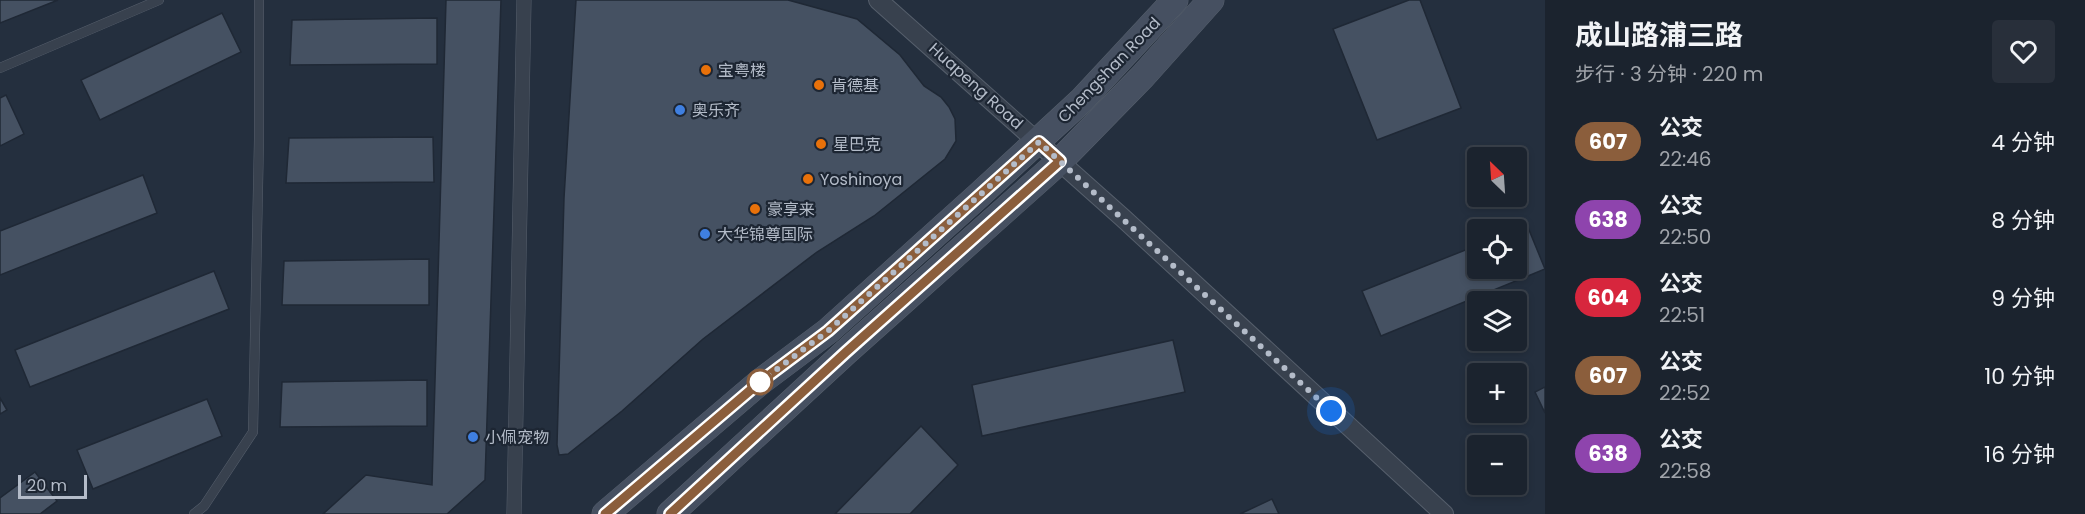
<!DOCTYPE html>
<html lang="zh">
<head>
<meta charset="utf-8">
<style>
	:root { --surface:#1b232e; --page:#282f3a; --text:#f1f3f6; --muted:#a0a4aa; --line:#39404a }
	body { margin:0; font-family:Poppins,"Noto Sans SC",sans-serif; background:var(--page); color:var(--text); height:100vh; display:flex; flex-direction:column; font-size:22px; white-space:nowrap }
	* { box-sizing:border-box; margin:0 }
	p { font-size:20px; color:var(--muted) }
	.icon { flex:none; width:33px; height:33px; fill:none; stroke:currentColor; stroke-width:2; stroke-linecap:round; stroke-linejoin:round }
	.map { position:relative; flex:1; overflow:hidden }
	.drawer { display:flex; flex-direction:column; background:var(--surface); width:540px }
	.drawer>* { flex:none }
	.badge { padding:0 12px; border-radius:20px; font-size:21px; line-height:39px }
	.needle { width:39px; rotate:335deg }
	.fabs { position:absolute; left:1467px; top:147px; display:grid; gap:12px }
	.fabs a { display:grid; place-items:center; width:60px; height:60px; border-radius:6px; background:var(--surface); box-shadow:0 3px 9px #0003,0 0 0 2px var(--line); font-size:30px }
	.scale { position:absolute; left:18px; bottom:15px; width:69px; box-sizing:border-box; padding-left:6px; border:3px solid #b4bcc9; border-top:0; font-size:16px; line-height:21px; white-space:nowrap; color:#b4bcc9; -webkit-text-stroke:4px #1d2633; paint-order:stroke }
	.you { position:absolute; width:30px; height:30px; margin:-15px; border:4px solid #fff; border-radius:50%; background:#1a73e8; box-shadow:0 0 0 9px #1a73e833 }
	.map>.badge { position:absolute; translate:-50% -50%; box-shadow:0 0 0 3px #fff }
	.round { display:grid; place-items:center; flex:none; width:63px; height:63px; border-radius:6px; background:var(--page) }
	.headline { display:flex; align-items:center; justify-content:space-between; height:102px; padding:0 30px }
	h1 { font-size:28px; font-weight:700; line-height:45px }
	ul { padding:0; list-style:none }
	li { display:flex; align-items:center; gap:18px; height:78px; padding:0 30px }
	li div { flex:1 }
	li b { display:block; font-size:22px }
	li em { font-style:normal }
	li .badge { min-width:66px; font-weight:700; text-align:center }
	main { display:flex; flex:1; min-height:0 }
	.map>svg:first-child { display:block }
	.building { fill:#455162; stroke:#1f2835; stroke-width:1.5 }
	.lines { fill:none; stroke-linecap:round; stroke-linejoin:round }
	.service-casing { stroke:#565f6c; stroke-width:10 }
	.pedestrian-casing { stroke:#565f6c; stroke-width:15 }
	.minor-casing { stroke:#565f6c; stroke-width:20 }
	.secondary-casing { stroke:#565f6c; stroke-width:27 }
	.service { stroke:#38414e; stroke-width:9 }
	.pedestrian { stroke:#38414e; stroke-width:14 }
	.minor { stroke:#38414e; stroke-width:18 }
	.secondary { stroke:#465061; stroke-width:26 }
	.line-casing { stroke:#fff; stroke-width:14 }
	.line { stroke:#8b5e3c; stroke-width:9 }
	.walk { stroke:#b4bcc9; stroke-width:6; stroke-dasharray:0 10.8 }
	.food-dot { fill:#e8710a; stroke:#1d2633; stroke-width:2 }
	.shop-dot { fill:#3f7fe0; stroke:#1d2633; stroke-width:2 }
	.stop-dot { fill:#fff; stroke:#8b5e3c; stroke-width:3 }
	.labels { text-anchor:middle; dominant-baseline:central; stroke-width:4.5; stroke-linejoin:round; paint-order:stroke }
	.poi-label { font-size:16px; fill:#b4bcc9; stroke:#1d2633; text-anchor:start }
	.street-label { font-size:16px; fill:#b4bcc9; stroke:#1d2633 }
</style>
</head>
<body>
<main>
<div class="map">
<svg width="1545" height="514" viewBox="0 0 1545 514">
	<rect width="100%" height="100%" fill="#242f3e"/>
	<g class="building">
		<polygon points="0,0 58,0 0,23"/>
		<polygon points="446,0 501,0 485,480 447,514 323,514 366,475 432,485"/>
		<polygon points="576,0 788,0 857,19 900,55 924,86 941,97 949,107 955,119 956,141 945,159 874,216 817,252 703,339 622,411 568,454 559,455 557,445 564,198"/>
		<polygon points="1409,0 1420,0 1461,108 1377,140 1333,29"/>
		<polygon points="222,13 241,52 100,120 81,80"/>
		<polygon points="437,18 437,64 290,65 292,20"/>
		<polygon points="6,95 24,134 0,146 0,98"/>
		<polygon points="433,137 434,182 286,183 289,138"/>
		<polygon points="143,175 157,213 0,275 0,231"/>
		<polygon points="1527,225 1545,269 1381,336 1362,291 1478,245 1478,268 1516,268 1516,230 1515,230"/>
		<polygon points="429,259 429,305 282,305 284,261"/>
		<polygon points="214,271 229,309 30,387 15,350"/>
		<polygon points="1173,340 1185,392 982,436 972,385"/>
		<polygon points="427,380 427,426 280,427 282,382"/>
		<polygon points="1545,387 1545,413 1535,392"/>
		<polygon points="0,398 7,410 0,414"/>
		<polygon points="207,399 222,436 93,489 77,450"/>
		<polygon points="921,426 958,465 910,514 835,514"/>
		<polygon points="35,472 57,501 40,514 0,514 0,498"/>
		<polygon points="1272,499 1279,514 1240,514"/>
	</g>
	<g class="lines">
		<defs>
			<g id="service">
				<polyline points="0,68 159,0"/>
				<polyline points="194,514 204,506 253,432 259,139 259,0"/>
			</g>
			<polyline id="pedestrian" points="514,514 524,0"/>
			<polyline id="minor" points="878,0 1123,218 1444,514"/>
			<g id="secondary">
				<polyline points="605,514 760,382 828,331 978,196 1082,100 1175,0"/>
				<polyline points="670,514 846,352 1060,161 1143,76 1211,0"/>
			</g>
		</defs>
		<use href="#service" class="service-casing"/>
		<use href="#pedestrian" class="pedestrian-casing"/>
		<use href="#minor" class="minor-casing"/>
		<use href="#secondary" class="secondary-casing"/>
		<use href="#service" class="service"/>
		<use href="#pedestrian" class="pedestrian"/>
		<use href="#minor" class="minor"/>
		<use href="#secondary" class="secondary"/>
	</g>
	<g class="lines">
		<defs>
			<polyline id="line" points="605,514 760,382 828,331 1039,142 1060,161 846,352 670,514"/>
		</defs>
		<use href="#line" class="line-casing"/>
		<use href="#line" class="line"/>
		<polyline class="walk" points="760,382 828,331 1039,142 1331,411"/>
	</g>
	<g class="food-dot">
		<circle cx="706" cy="70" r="6"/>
		<circle cx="819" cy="85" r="6"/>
		<circle cx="821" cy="144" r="6"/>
		<circle cx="808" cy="179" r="6"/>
		<circle cx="755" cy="209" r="6"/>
	</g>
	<g class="shop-dot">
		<circle cx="680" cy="110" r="6"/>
		<circle cx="705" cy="234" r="6"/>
		<circle cx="473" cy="437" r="6"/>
	</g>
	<circle class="stop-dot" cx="760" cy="382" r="12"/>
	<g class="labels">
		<g class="poi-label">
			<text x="718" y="70">宝粤楼</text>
			<text x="831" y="85">肯德基</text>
			<text x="692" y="110">奥乐齐</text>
			<text x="833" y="144">星巴克</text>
			<text x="820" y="179">Yoshinoya</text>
			<text x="767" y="209">豪享来</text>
			<text x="717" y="234">大华锦尊国际</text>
			<text x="485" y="437">小佩宠物</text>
		</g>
		<g class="street-label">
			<text transform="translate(1109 70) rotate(-46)">Chengshan Road</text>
			<text transform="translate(976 86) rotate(42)">Huapeng Road</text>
		</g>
	</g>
</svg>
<div class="fabs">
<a><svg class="needle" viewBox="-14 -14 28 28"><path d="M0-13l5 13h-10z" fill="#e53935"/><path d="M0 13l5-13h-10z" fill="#a0a4aa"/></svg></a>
<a><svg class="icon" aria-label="locate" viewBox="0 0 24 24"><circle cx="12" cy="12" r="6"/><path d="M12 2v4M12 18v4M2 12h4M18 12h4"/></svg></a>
<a><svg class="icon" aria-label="layers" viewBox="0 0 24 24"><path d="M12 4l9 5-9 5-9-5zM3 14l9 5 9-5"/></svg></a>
<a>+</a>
<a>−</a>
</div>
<div class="scale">20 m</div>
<div class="you" style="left:1331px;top:411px"></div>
</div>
<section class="drawer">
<div class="headline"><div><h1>成山路浦三路</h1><p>步行 · 3 分钟 · 220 m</p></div><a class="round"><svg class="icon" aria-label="heart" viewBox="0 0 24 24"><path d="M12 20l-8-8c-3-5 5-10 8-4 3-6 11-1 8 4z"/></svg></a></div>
<ul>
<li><span class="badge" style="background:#8b5e3c;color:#fff">607</span><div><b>公交</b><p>22:46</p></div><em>4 分钟</em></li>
<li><span class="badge" style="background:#8e44ad;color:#fff">638</span><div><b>公交</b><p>22:50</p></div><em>8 分钟</em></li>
<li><span class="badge" style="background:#d7263d;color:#fff">604</span><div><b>公交</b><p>22:51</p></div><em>9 分钟</em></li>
<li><span class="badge" style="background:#8b5e3c;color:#fff">607</span><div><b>公交</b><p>22:52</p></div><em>10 分钟</em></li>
<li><span class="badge" style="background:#8e44ad;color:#fff">638</span><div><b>公交</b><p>22:58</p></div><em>16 分钟</em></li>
</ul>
</section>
</main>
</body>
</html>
